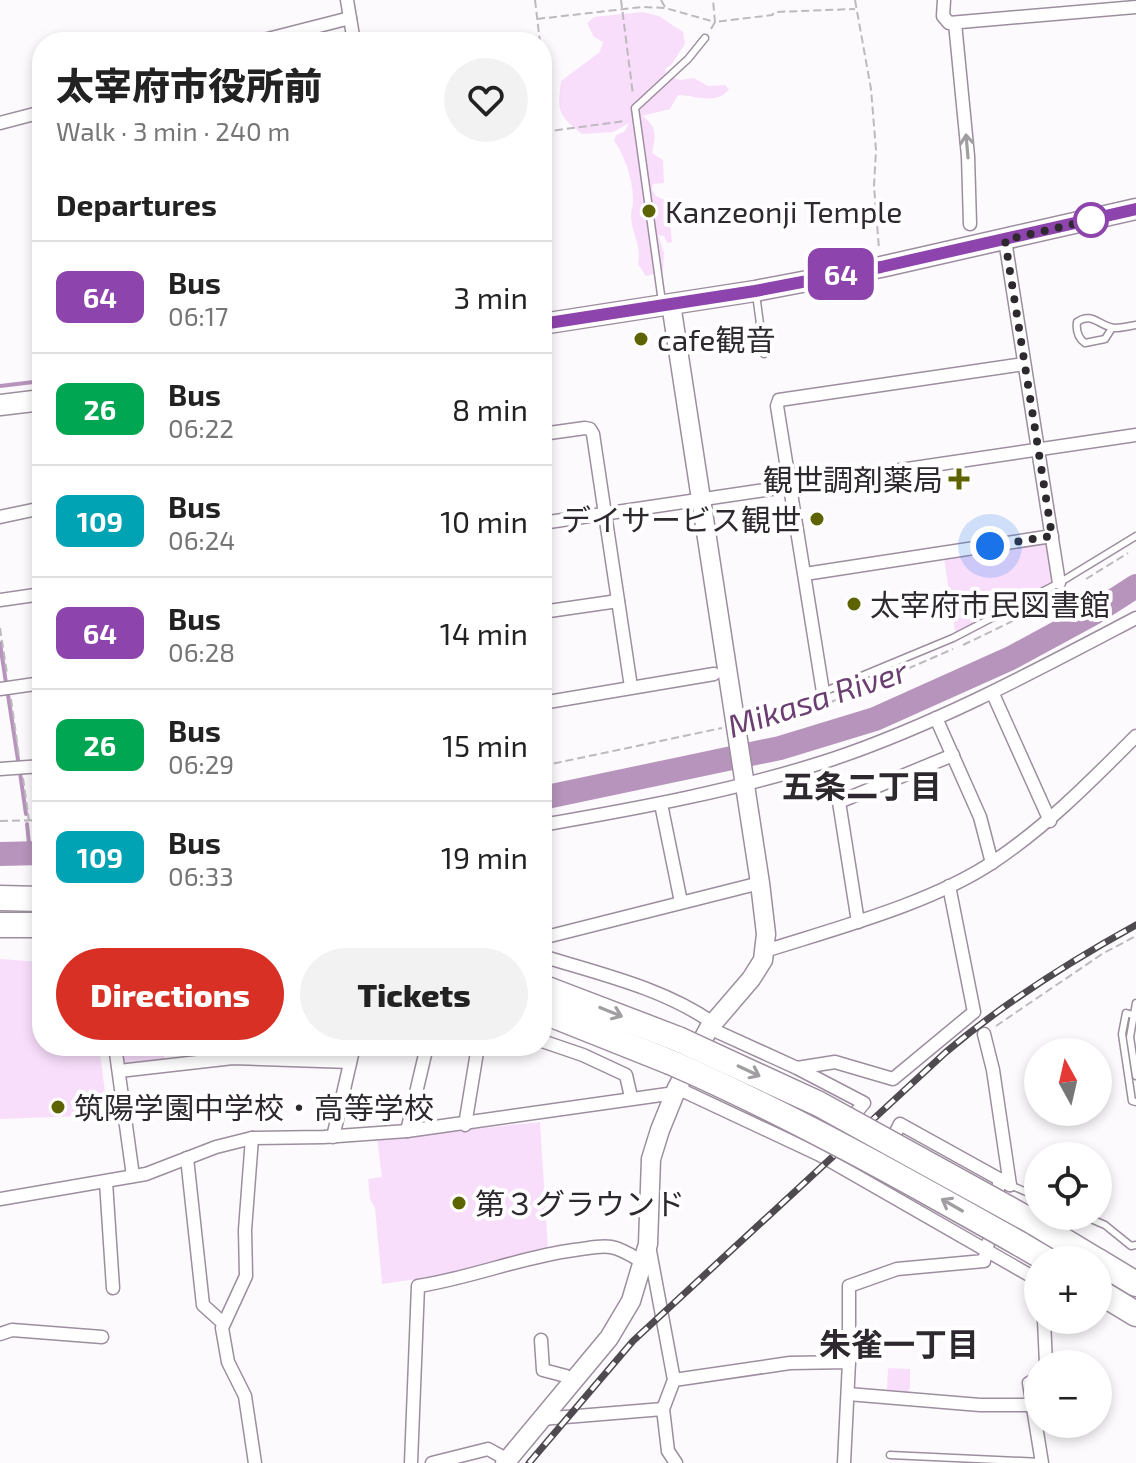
<!DOCTYPE html>
<html lang="en">
<head>
<meta charset="utf-8">
<style>
	:root { --surface:#fff; --page:#f2f2f2; --text:#222; --muted:#767676; --line:#e0e0e0; --accent:#d93025 }
	body { margin:0; font-family:"Exo 2","Noto Sans JP",sans-serif; background:var(--page); color:var(--text); height:100vh; display:flex; flex-direction:column; font-size:30px; white-space:nowrap }
	* { box-sizing:border-box; margin:0 }
	p { font-size:26px; color:var(--muted) }
	.icon { flex:none; width:44px; height:44px; fill:none; stroke:currentColor; stroke-width:2; stroke-linecap:round; stroke-linejoin:round }
	.map { position:relative; flex:1; overflow:hidden }
	.details { position:absolute; left:32px; top:32px; width:520px; height:1024px; display:flex; flex-direction:column; background:var(--surface); border-radius:32px; box-shadow:0 4px 12px #0003 }
	.details>* { flex:none }
	.badge { padding:0 16px; border-radius:12px; font-size:28px; line-height:52px }
	.needle { width:52px; rotate:352deg }
	.controls { position:absolute; left:1024px; top:1038px; display:grid; gap:16px }
	.controls a { display:grid; place-items:center; width:88px; height:88px; border-radius:50%; background:var(--surface); box-shadow:0 4px 12px #0003; font-size:40px }
	.you { position:absolute; width:40px; height:40px; margin:-20px; border:6px solid #fff; border-radius:50%; background:#1a73e8; box-shadow:0 0 0 12px #1a73e833 }
	.map>.badge { position:absolute; translate:-50% -50%; box-shadow:0 0 0 4px #fff }
	h2 { padding:0 24px; font-size:30px; line-height:72px }
	.round { display:grid; place-items:center; flex:none; width:84px; height:84px; border-radius:42px; background:var(--page) }
	.head { display:flex; align-items:center; justify-content:space-between; height:136px; padding:0 24px }
	h1 { font-size:38px; font-weight:800; line-height:60px }
	.primary-button { display:flex; gap:16px; margin-top:auto; padding:16px 24px }
	.primary-button a { flex:1; height:92px; border-radius:48px; background:var(--accent); color:#fff; font-size:32px; font-weight:800; line-height:92px; text-align:center }
	.primary-button a+a { background:var(--page); color:var(--text) }
	ul { padding:0; list-style:none }
	li { display:flex; align-items:center; gap:24px; height:112px; padding:0 24px; border-top:2px solid var(--line) }
	li div { flex:1 }
	li b { display:block; font-size:30px }
	li em { font-style:normal }
	li .badge { min-width:88px; font-weight:700; text-align:center }
	.map>svg:first-child { display:block }
	.green { fill:#f9defc }
	.lines { fill:none; stroke-linecap:round; stroke-linejoin:round }
	.stream { stroke:#b794bc; stroke-width:4 }
	.river { stroke:#b794bc; stroke-width:24 }
	.lane-casing { stroke:#9c8e9e; stroke-width:9 }
	.street-casing { stroke:#9c8e9e; stroke-width:15 }
	.secondary-casing { stroke:#9c8e9e; stroke-width:21 }
	.primary-casing { stroke:#9c8e9e; stroke-width:23 }
	.highway-casing { stroke:#9c8e9e; stroke-width:27 }
	.path { stroke:#bdb9be; stroke-width:2; stroke-dasharray:8 4; stroke-linecap:butt }
	.lane { stroke:#fff; stroke-width:6 }
	.street { stroke:#fff; stroke-width:12 }
	.secondary { stroke:#fff; stroke-width:18 }
	.primary { stroke:#fff; stroke-width:20 }
	.highway { stroke:#fff; stroke-width:24 }
	.rail-casing { stroke:#4f4a50; stroke-width:7 }
	.rail { stroke:#fff; stroke-width:4; stroke-dasharray:12; stroke-linecap:butt }
	.highway-bridge-casing { stroke:#9c8e9e; stroke-width:27; stroke-linecap:butt }
	.highway-bridge { stroke:#fff; stroke-width:24 }
	.oneway { stroke:#a19ea1 }
	.line-casing { stroke:#fff; stroke-width:18 }
	.line { stroke:#8e44ad; stroke-width:12 }
	.walk { stroke:#2e282f; stroke-width:8; stroke-dasharray:0 14.4 }
	.poi-dot { fill:#5c6300; stroke:#fff; stroke-width:3 }
	.stop-dot { fill:#fff; stroke:#8e44ad; stroke-width:4 }
	.labels { text-anchor:middle; dominant-baseline:central; stroke-width:8; stroke-linejoin:round; paint-order:stroke }
	.poi-label { font-size:30px; fill:#2e282f; stroke:#fff; text-anchor:start }
	.water-label { font-size:32px; font-style:italic; fill:#6c3f73; stroke:#fff }
	.neighbourhood-label { font-size:32px; font-weight:bold; fill:#2e282f; stroke:#fff }
</style>
</head>
<body>
<div class="map">
<svg width="1136" height="1463" viewBox="0 0 1136 1463">
	<rect width="100%" height="100%" fill="#fdfafe"/>
	<g class="green">
		<path d="M642 12 659 16 683 32 685 44 671 65 665 69 666 75 680 80 694 78 708 86 725 85 729 89C717 106 695 95 678 95L670 109 642 116C657 125 656 137 652 153L663 160 664 183 653 184 652 190 656 196 665 200 668 204 672 242 667 243 664 236 658 235 664 253 663 272 646 276 638 264C642 244 631 234 631 214 631 210 633 206 633 202 634 184 625 155 614 141L616 135 624 132 629 123 613 132 582 134C558 115 557 111 561 81L600 52 603 42 594 37 587 23 594 17Z"/>
		<polygon points="1043,541 1050,546 1056,582 955,632 944,558"/>
		<polygon points="0,959 42,962 42,1046 99,1046 108,1115 0,1119"/>
		<polygon points="120,1046 163,1046 165,1062 122,1067"/>
		<polygon points="540,1122 548,1249 458,1273 382,1284 375,1208 370,1199 368,1179 382,1177 377,1139"/>
		<polygon points="888,1368 910,1369 910,1388 907,1393 887,1391"/>
	</g>
	<g class="lines">
		<g class="stream">
			<polyline points="0,386 42,381"/>
			<polyline points="0,643 6,683"/>
			<polyline points="8,695 18,760"/>
			<polyline points="20,773 26,814"/>
			<polyline points="27,824 30,853"/>
		</g>
		<g class="river">
			<polyline points="542,798 780,748 875,719 1011,658 1094,613 1136,586"/>
			<polyline points="0,854 42,853"/>
		</g>
		<defs>
			<g id="lane">
				<polyline points="756,294 764,354"/>
				<polyline points="662,302 635,108 688,59 705,38"/>
				<path d="M1112 328 1105 339 1085 343C1078 338 1076 330 1077 322 1092 311 1100 327 1115 328 1122 328 1129 326 1136 325"/>
				<polyline points="823,692 953,638 1059,583 1136,536"/>
				<polyline points="1136,1003 1130,1037 1136,1076"/>
				<polyline points="1136,1016 1126,1013 1122,1034 1132,1101 1136,1102"/>
				<polyline points="1010,1185 1038,1197"/>
				<polyline points="1084,1216 1105,1225 1131,1246 1136,1245"/>
				<polyline points="890,1455 1042,1462"/>
			</g>
			<g id="street">
				<polyline points="944,0 943,16 949,23 1136,7"/>
				<polyline points="350,18 354,42"/>
				<polyline points="955,23 968,156 970,224"/>
				<polyline points="256,42 350,18 347,0"/>
				<polyline points="0,123 42,112"/>
				<polyline points="1005,240 1059,583"/>
				<polyline points="542,434 585,428 590,429 593,434 631,687"/>
				<polyline points="0,517 42,508"/>
				<polyline points="542,523 1136,435"/>
				<polyline points="805,574 1052,536"/>
				<polyline points="0,600 42,594"/>
				<polyline points="542,612 618,601"/>
				<polyline points="0,689 42,683"/>
				<polyline points="823,692 777,406 779,400 1024,364"/>
				<polyline points="993,694 1050,821"/>
				<polyline points="542,703 714,674"/>
				<polyline points="936,718 980,817 992,863"/>
				<polyline points="0,769 42,766"/>
				<polyline points="661,804 681,902"/>
				<path d="M542 825C640 808 738 790 833 759 939 723 1037 670 1136 618"/>
				<polyline points="858,922 839,802 953,755"/>
				<polyline points="542,938 760,883"/>
				<path d="M765 951C837 928 932 903 993 862 1047 826 1091 781 1136 736"/>
				<path d="M542 956C600 974 663 988 713 1023"/>
				<polyline points="709,1028 797,1068 864,1103 830,1143"/>
				<polyline points="984,1034 993,1070 1010,1185"/>
				<polyline points="542,1041 583,1055 626,1075 631,1097"/>
				<polyline points="115,1046 133,1176"/>
				<polyline points="797,1068 835,1062 893,1079 974,1012 949,886"/>
				<polyline points="119,1071 233,1058 350,1062"/>
				<polyline points="677,1088 820,1155 1038,1280"/>
				<polyline points="465,1125 478,1046"/>
				<polyline points="407,1131 427,1046"/>
				<polyline points="333,1137 354,1046"/>
				<polyline points="252,1138 245,1230 246,1276 222,1328 228,1362 245,1396 255,1463"/>
				<polyline points="187,1158 203,1305 223,1323"/>
				<polyline points="877,1169 900,1124 1010,1185"/>
				<polyline points="106,1182 113,1288"/>
				<polyline points="0,1199 146,1174 216,1147 252,1138 324,1137 407,1131 675,1093"/>
				<polyline points="995,1205 1000,1179"/>
				<polyline points="650,1251 674,1380 663,1409 668,1451 676,1463"/>
				<polyline points="1044,1320 1046,1364"/>
				<polyline points="0,1334 12,1330 102,1337"/>
				<polyline points="541,1340 543,1370 566,1376 573,1382"/>
				<polyline points="849,1362 849,1286 897,1269 984,1261 988,1243"/>
				<polyline points="1038,1378 1029,1383 1042,1463"/>
				<polyline points="674,1380 790,1363 849,1362 844,1463"/>
				<polyline points="848,1394 980,1405 1032,1405"/>
				<polyline points="541,1419 663,1409"/>
				<path d="M411 1463 418 1286C471 1278 521 1257 574 1250 586 1249 599 1245 611 1247 623 1249 634 1257 644 1263"/>
				<polyline points="432,1463 488,1449 508,1460"/>
			</g>
			<polyline id="secondary" points="505,1463 609,1338 631,1301 648,1244 651,1159 660,1130 677,1088 709,1028 751,979 763,960 766,934 760,883 671,304"/>
			<g id="primary">
				<polyline points="542,324 755,291 881,267 1136,209"/>
				<polyline points="0,405 42,400"/>
			</g>
			<g id="highway">
				<polyline points="0,898 42,899"/>
				<polyline points="0,925 42,925"/>
				<polyline points="542,987 678,1039"/>
				<polyline points="542,1011 670,1062"/>
				<polyline points="1033,1222 1096,1260"/>
				<polyline points="1020,1244 1047,1260"/>
				<polyline points="1098,1261 1136,1284"/>
				<polyline points="1098,1291 1136,1314"/>
			</g>
		</defs>
		<use href="#lane" class="lane-casing"/>
		<use href="#street" class="street-casing"/>
		<use href="#secondary" class="secondary-casing"/>
		<use href="#primary" class="primary-casing"/>
		<use href="#highway" class="highway-casing"/>
		<g class="path">
			<polyline points="535,0 540,42"/>
			<polyline points="621,0 633,95"/>
			<polyline points="661,0 665,7"/>
			<polyline points="855,0 871,89 876,150 874,186 879,249"/>
			<polyline points="537,19 642,7 665,8 715,22 713,0"/>
			<polyline points="711,29 715,22 772,15 775,12 855,9"/>
			<path d="M542 64C544 86 552 113 542 134"/>
			<polyline points="543,132 625,121"/>
			<polyline points="1086,579 1128,553"/>
			<polyline points="0,628 7,673"/>
			<polyline points="963,645 1021,617 1057,596"/>
			<polyline points="11,699 19,756"/>
			<polyline points="831,702 953,649"/>
			<polyline points="749,723 821,705"/>
			<polyline points="542,766 722,728"/>
			<polyline points="23,778 29,821"/>
			<polyline points="0,821 42,820"/>
			<polyline points="996,1026 1102,954 1136,936"/>
		</g>
		<use href="#lane" class="lane"/>
		<use href="#street" class="street"/>
		<use href="#secondary" class="secondary"/>
		<use href="#primary" class="primary"/>
		<use href="#highway" class="highway"/>
		<defs>
			<path id="rail" d="M529 1463 633 1341 946 1052C1004 1003 1069 962 1136 925"/>
		</defs>
		<use href="#rail" class="rail-casing"/>
		<use href="#rail" class="rail"/>
		<defs>
			<g id="highway-bridge">
				<polyline points="678,1039 819,1104 1033,1222"/>
				<path d="M670 1062C791 1115 905 1179 1020 1244"/>
			</g>
		</defs>
		<use href="#highway-bridge" class="highway-bridge-casing"/>
		<use href="#highway-bridge" class="highway-bridge"/>
	</g>
	<defs><path id="oneway-shaft" d="M-6 0H5M1.5-3L5.5 0L1.5 3" fill="none" stroke-width="1.6" stroke-linecap="round" stroke-linejoin="round" transform="scale(2)"/></defs>
	<g class="oneway">
		<use href="#oneway-shaft" transform="translate(967 146) rotate(-95)"/>
		<use href="#oneway-shaft" transform="translate(611 1012) rotate(22)"/>
		<use href="#oneway-shaft" transform="translate(749 1071) rotate(25)"/>
		<use href="#oneway-shaft" transform="translate(952 1205) rotate(-150)"/>
	</g>
	<g class="lines">
		<defs>
			<polyline id="line" points="542,324 755,291 881,267 1136,209"/>
		</defs>
		<use href="#line" class="line-casing"/>
		<use href="#line" class="line"/>
		<polyline class="walk" points="990,546 1052,536 1005,240 1091,220"/>
	</g>
	<g class="poi-dot">
		<circle cx="649" cy="211" r="8"/>
		<circle cx="641" cy="339" r="8"/>
		<path d="M955 467h8v8h8v8h-8v8h-8v-8h-8v-8h8z"/>
		<circle cx="817" cy="519" r="8"/>
		<circle cx="854" cy="604" r="8"/>
		<circle cx="58" cy="1107" r="8"/>
		<circle cx="459" cy="1203" r="8"/>
	</g>
	<circle class="stop-dot" cx="1091" cy="220" r="16"/>
	<g class="labels">
		<g class="poi-label">
			<text x="665" y="211">Kanzeonji Temple</text>
			<text x="657" y="339">cafe観音</text>
			<text x="943" y="479" text-anchor="end">観世調剤薬局</text>
			<text x="801" y="519" text-anchor="end">デイサービス観世</text>
			<text x="870" y="604">太宰府市民図書館</text>
			<text x="74" y="1107">筑陽学園中学校・高等学校</text>
			<text x="475" y="1203">第３グラウンド</text>
		</g>
		<g class="water-label">
			<text transform="translate(817 697) rotate(-18)">Mikasa River</text>
		</g>
		<g class="neighbourhood-label">
			<text x="862" y="785">五条二丁目</text>
			<text x="899" y="1343">朱雀一丁目</text>
		</g>
	</g>
</svg>
<div class="controls">
<a><svg class="needle" viewBox="-14 -14 28 28"><path d="M0-13l5 13h-10z" fill="#e53935"/><path d="M0 13l5-13h-10z" fill="#767676"/></svg></a>
<a><svg class="icon" aria-label="locate" viewBox="0 0 24 24"><circle cx="12" cy="12" r="6"/><path d="M12 2v4M12 18v4M2 12h4M18 12h4"/></svg></a>
<a>+</a>
<a>−</a>
</div>
<div class="you" style="left:990px;top:546px"></div>
<b class="badge" style="left:841px;top:274px;background:#8e44ad;color:#fff">64</b>
<section class="details">
<div class="head"><div><h1>太宰府市役所前</h1><p>Walk · 3 min · 240 m</p></div><a class="round"><svg class="icon" aria-label="heart" viewBox="0 0 24 24"><path d="M12 20l-8-8c-3-5 5-10 8-4 3-6 11-1 8 4z"/></svg></a></div>
<h2>Departures</h2>
<ul>
<li><span class="badge" style="background:#8e44ad;color:#fff">64</span><div><b>Bus</b><p>06:17</p></div><em>3 min</em></li>
<li><span class="badge" style="background:#00a651;color:#fff">26</span><div><b>Bus</b><p>06:22</p></div><em>8 min</em></li>
<li><span class="badge" style="background:#00a3b4;color:#fff">109</span><div><b>Bus</b><p>06:24</p></div><em>10 min</em></li>
<li><span class="badge" style="background:#8e44ad;color:#fff">64</span><div><b>Bus</b><p>06:28</p></div><em>14 min</em></li>
<li><span class="badge" style="background:#00a651;color:#fff">26</span><div><b>Bus</b><p>06:29</p></div><em>15 min</em></li>
<li><span class="badge" style="background:#00a3b4;color:#fff">109</span><div><b>Bus</b><p>06:33</p></div><em>19 min</em></li>
</ul>
<div class="primary-button"><a>Directions</a><a>Tickets</a></div>
</section>
</div>
</body>
</html>
